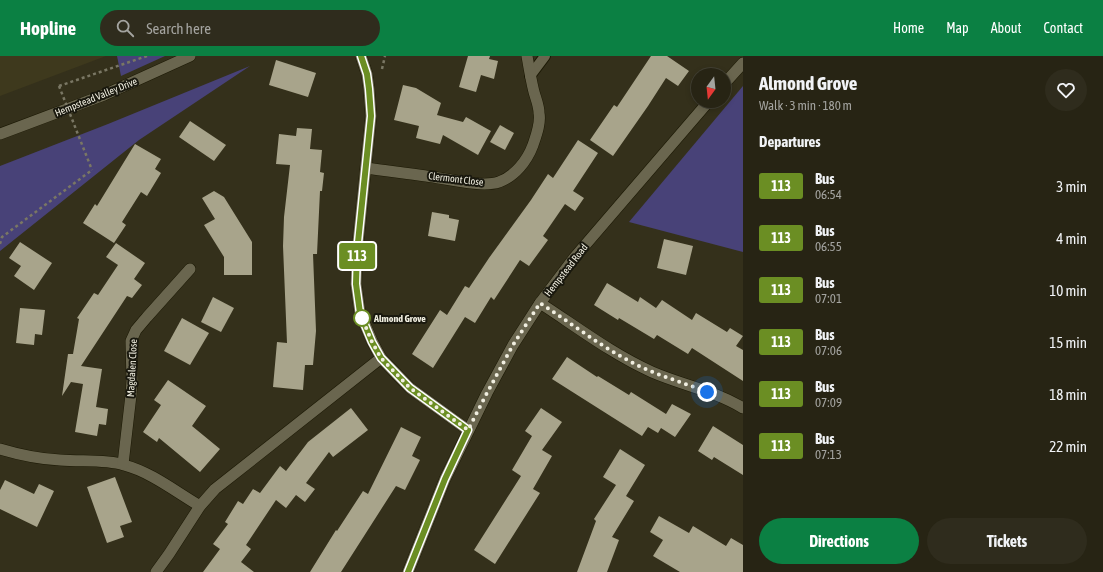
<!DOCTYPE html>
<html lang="en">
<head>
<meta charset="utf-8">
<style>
	:root { --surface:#272414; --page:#2f2c1d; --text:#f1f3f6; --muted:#a4a4a0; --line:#434134; --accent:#0b8043 }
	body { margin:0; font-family:"Asap Condensed",sans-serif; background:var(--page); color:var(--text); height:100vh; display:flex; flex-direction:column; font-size:15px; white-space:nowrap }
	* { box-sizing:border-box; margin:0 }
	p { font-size:13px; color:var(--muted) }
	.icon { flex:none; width:22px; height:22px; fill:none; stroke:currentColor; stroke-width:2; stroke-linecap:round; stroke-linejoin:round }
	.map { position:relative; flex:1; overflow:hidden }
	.side { display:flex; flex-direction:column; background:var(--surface); width:360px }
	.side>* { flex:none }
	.badge { padding:0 8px; border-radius:3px; font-size:14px; line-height:26px }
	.needle { width:26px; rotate:195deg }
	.buttons { position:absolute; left:691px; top:12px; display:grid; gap:8px }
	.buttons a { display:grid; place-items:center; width:40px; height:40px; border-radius:50%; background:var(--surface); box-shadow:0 2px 6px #0003,0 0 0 1px var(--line); font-size:20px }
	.you { position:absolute; width:20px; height:20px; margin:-10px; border:3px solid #fff; border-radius:50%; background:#1a73e8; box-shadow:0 0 0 6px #1a73e833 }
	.map>.badge { position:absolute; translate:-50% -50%; box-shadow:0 0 0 2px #fff }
	h2 { padding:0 16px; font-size:15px; line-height:36px }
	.round { display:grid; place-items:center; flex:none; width:42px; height:42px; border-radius:21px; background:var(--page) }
	.head { display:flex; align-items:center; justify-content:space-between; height:68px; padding:0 16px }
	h1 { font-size:19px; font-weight:700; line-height:30px }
	.primary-button { display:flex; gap:8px; margin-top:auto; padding:8px 16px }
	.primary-button a { flex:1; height:46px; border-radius:24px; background:var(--accent); color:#fff; font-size:16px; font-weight:700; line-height:46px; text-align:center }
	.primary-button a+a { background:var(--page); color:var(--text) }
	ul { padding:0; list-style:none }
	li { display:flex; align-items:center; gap:12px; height:52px; padding:0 16px }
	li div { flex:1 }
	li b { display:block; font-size:15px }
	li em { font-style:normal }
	li .badge { min-width:44px; font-weight:700; text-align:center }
	header { display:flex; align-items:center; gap:24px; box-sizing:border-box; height:56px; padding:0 20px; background:var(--accent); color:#fff }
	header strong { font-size:19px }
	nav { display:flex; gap:22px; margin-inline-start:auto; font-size:14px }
	.search { width:280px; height:36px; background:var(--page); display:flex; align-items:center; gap:10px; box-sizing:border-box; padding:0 14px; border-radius:22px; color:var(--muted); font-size:15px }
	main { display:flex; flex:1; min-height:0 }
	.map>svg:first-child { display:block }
	.built { fill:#3e391d }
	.green { fill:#484278 }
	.building { fill:#a8a48b }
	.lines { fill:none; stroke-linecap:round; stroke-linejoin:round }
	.service-casing { stroke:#1b1804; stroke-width:12 }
	.minor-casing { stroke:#1b1804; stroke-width:12 }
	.tertiary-casing { stroke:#1b1804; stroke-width:12 }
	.path { stroke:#7a7764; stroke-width:2.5; stroke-dasharray:3 3; stroke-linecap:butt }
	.service { stroke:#6a664f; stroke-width:10 }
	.minor { stroke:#6a664f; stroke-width:11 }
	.tertiary { stroke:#6a664f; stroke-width:11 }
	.path-bridge { stroke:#7a7764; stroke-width:2.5; stroke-dasharray:3 3; stroke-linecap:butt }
	.line-casing { stroke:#fff; stroke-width:9 }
	.line { stroke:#6b8e23; stroke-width:6 }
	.walk { stroke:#f1efe1; stroke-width:4; stroke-dasharray:0 7.2 }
	.stop-dot { fill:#fff; stroke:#6b8e23; stroke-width:2 }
	.labels { text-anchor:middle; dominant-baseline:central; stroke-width:4; stroke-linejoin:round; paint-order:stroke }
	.street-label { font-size:10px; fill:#f1efe1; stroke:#19180e }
	.stop-label { font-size:10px; font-weight:bold; fill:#f1efe1; stroke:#19180e; text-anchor:start }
</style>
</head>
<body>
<header>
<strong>Hopline</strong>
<div class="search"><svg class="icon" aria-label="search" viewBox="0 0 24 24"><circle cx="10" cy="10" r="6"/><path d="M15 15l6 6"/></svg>Search here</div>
<nav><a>Home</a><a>Map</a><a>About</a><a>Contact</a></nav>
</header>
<main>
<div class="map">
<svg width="743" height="516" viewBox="0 0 743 516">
	<rect width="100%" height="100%" fill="#34301b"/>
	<polygon class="built" points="0,0 106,0 0,40"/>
	<g class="green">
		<polygon points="117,0 165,0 121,20"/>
		<polygon points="250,10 139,84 0,195 0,110 108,68"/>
		<polygon points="743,30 743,196 629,166"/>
	</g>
	<g class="building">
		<polygon points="468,0 490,0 489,3 498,5 494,23 481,19 476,36 459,31"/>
		<polygon points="651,0 667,0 689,15 678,30 666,22 648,50 613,100 590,84 614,49 617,51"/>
		<polygon points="276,4 316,17 308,41 269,29"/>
		<polygon points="403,29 416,32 441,47 437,59 463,66 466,61 491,75 478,99 443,79 440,88 416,82 419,70 394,64"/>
		<polygon points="190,65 226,89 214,105 179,81"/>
		<polygon points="500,69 514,77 505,94 490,86"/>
		<polygon points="297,72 312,73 310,93 322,94 320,116 324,117 322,135 320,135 317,198 313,198 316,275 313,309 305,309 303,334 273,331 277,286 287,287 283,190 284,161 290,109 276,108 279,78 296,80"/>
		<polygon points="578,84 598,97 573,135 584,142 575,155 565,148 543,180 548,184 529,210 520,204 494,244 491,241 475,267 465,261 433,312 412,298 440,254 447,259 465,230 469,232 489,202 531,144 548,118 553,122"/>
		<polygon points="135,88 161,103 155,113 161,117 147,140 141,136 122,166 126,169 114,187 83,167 95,148 97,150"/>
		<polygon points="214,135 224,141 252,186 252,219 224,219 224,201 204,169 215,163 202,142"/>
		<polygon points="432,156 449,159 449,162 459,164 455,185 428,180"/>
		<polygon points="664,183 693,190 686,219 657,212"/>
		<polygon points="20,186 52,207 34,234 14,220 21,210 9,202"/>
		<polygon points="116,187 145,207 134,223 142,229 132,242 127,240 81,310 102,313 96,351 108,353 106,369 99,368 97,380 75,376 83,328 71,326 62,340 68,298 73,298 79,263 77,262 94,237 98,239 118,209 106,201"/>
		<polygon points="607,227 638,246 640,241 656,252 662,244 692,264 696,257 727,276 730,272 743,280 736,290 743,294 743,325 692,292 688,298 657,279 654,283 619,262 618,264 594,249"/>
		<polygon points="213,241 234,252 221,276 201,266"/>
		<polygon points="20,252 45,254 42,279 35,278 34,289 16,287"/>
		<polygon points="182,262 209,277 190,309 164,295"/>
		<polygon points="567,301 597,321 598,320 629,339 631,336 666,358 672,348 691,358 675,381 661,372 658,377 648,371 642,380 552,323"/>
		<polygon points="168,324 206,350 192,370 220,393 200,416 159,382 157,386 143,376 161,349 154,344"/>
		<polygon points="351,352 368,374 333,401 329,396 306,427 315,433 305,446 296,439 286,452 276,444 246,489 251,493 241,506 254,516 203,516 220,493 213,488 228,468 225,466 238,445 243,448 253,433 260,437 280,410 286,415 308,386"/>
		<polygon points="541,352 562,366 542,394 552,400 533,433 540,437 495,508 474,494 521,420 512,414 532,380 525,375"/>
		<polygon points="713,370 743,389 743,419 714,401 712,404 698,395"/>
		<polygon points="401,371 421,381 412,400 420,404 405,434 396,430 341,516 310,516 336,474 337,475 363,435 368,438"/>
		<polygon points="620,393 645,409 626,440 634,445 612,481 619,484 607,516 577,516 596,465 594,463 616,429 603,421"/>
		<polygon points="115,421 132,466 120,470 124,481 107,487 87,431"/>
		<polygon points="5,424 34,438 39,428 54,435 37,471 0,453 0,434"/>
		<polygon points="659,460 689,477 693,470 726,490 731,482 743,489 743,516 680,516 653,500 663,484 650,476"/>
	</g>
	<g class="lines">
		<defs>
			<polyline id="service" points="530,20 545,0"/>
			<g id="minor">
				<polyline points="361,0 367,18 369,33 371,60 357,196 356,228 360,257 372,285 381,302 410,332 468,374"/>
				<polyline points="724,28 743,7"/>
				<path d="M366 112C386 115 406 117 426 120 445 122 481 132 499 126 515 120 527 105 533 89 536 80 541 67 539 57 539 50 536 43 534 36 531 24 529 12 527 0"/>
				<path d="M540 247C577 271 612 298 652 316 682 329 715 335 743 352"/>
				<path d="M0 393C20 399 39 403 60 404 81 406 105 403 124 409 151 416 176 436 200 450"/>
				<polyline points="123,408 131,339 132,325 131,285 136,274 147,261 190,213"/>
				<polyline points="156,516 169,498 200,450 215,433 381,302"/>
				<polyline points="408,516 445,423 487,337 513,289 540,247 574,202 709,45"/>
			</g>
			<polyline id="tertiary" points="0,78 104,39 190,0"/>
		</defs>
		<use href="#service" class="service-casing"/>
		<use href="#minor" class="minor-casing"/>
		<use href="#tertiary" class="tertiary-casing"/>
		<g class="path">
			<polyline points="382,13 385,0"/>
			<polyline points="59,30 147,0"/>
			<polyline points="0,188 2,181 92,114"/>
		</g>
		<use href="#service" class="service"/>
		<use href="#minor" class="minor"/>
		<use href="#tertiary" class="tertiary"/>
		<polyline class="path-bridge" points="59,30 92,114"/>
	</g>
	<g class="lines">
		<defs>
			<polyline id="line" points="361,0 367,18 369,33 371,60 357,196 356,228 360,257 372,286 381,302 410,332 468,374 445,423 408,516"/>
		</defs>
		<use href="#line" class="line-casing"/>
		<use href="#line" class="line"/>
		<path class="walk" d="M362 262 360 257 372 286 381 302 410 332 468 374 487 337 513 289 540 247C571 267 600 290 633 307 656 319 682 326 707 336"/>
	</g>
	<circle class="stop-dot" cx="362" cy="262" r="8"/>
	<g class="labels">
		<g class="street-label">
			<text transform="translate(96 41) rotate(-22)">Hempstead Valley Drive</text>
			<text transform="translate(456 123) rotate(7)">Clermont Close</text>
			<text transform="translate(566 214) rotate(-52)">Hempstead Road</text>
			<text transform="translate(132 312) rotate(-87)">Magdalen Close</text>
		</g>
		<g class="stop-label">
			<text x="374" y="262">Almond Grove</text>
		</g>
	</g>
</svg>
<div class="buttons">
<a><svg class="needle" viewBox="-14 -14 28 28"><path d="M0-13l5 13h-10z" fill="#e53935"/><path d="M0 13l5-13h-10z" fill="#a4a4a0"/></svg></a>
</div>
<div class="you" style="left:707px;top:336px"></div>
<b class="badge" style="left:357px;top:200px;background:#6b8e23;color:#fff">113</b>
</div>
<section class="side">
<div class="head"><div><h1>Almond Grove</h1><p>Walk · 3 min · 180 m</p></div><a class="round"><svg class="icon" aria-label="heart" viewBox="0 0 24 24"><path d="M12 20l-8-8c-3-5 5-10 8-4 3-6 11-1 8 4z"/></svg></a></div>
<h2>Departures</h2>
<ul>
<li><span class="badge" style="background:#6b8e23;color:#fff">113</span><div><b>Bus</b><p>06:54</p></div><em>3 min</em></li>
<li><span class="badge" style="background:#6b8e23;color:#fff">113</span><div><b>Bus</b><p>06:55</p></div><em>4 min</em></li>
<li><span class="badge" style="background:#6b8e23;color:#fff">113</span><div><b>Bus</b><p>07:01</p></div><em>10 min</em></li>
<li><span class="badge" style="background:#6b8e23;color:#fff">113</span><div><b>Bus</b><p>07:06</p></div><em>15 min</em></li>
<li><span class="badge" style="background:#6b8e23;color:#fff">113</span><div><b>Bus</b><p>07:09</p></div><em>18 min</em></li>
<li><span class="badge" style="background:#6b8e23;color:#fff">113</span><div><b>Bus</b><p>07:13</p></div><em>22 min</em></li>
</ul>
<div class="primary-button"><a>Directions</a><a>Tickets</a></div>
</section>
</main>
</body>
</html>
